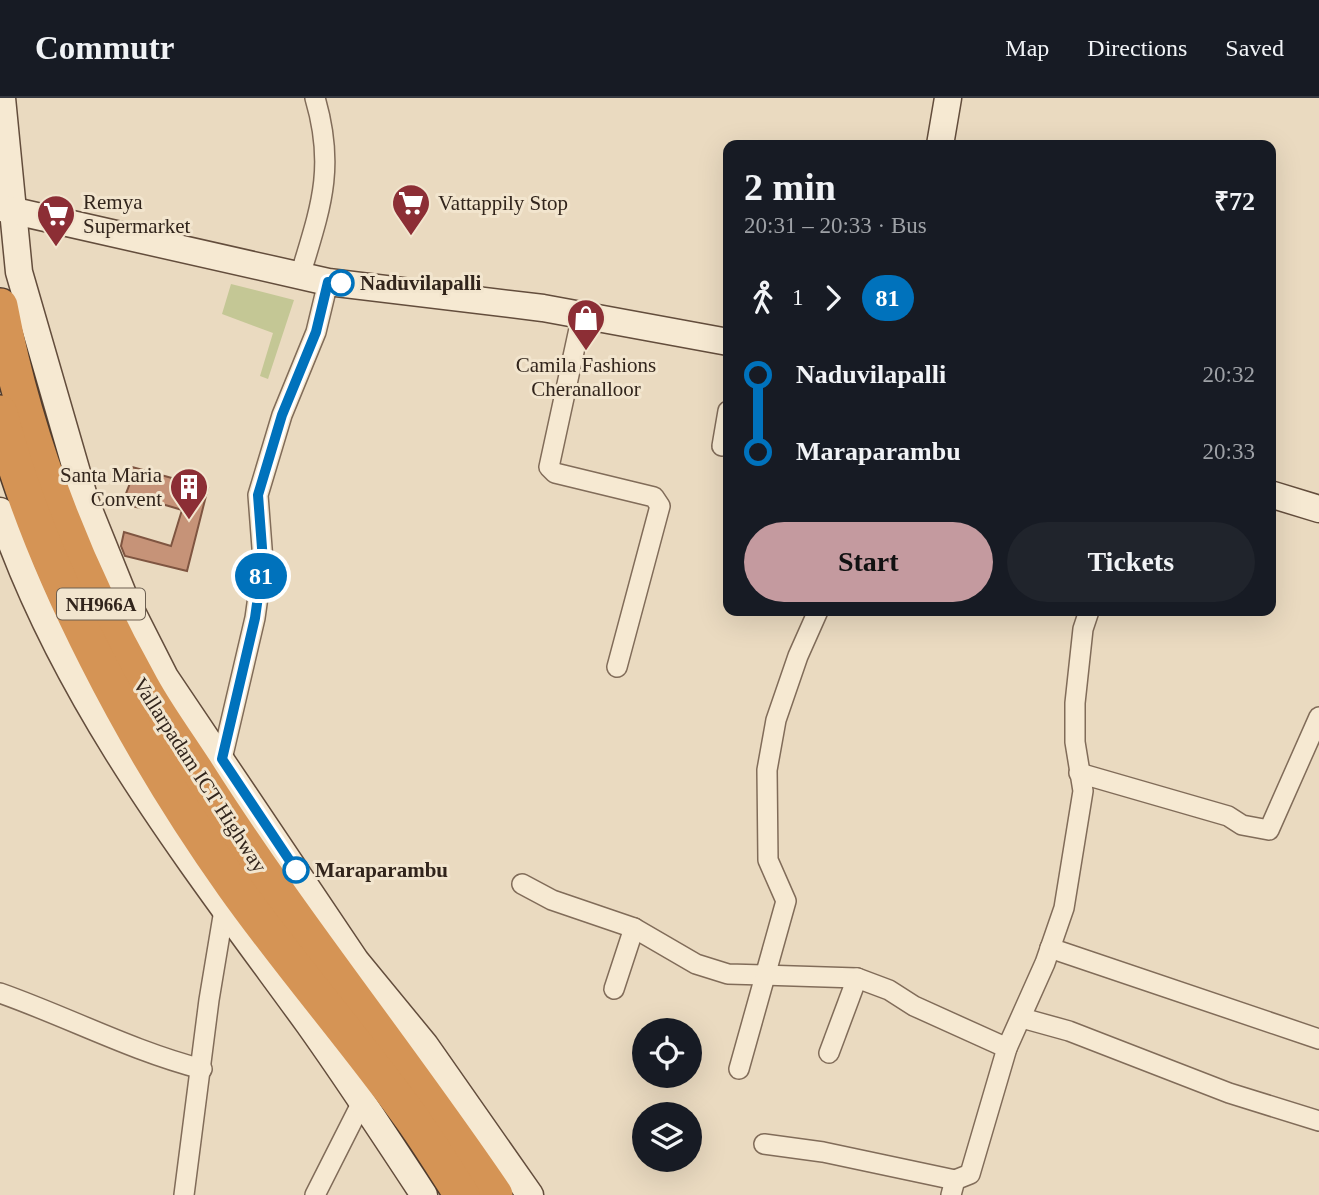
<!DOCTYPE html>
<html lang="en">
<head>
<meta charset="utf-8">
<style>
	:root { --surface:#171b24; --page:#20242c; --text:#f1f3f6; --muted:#9ea1a6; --line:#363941; --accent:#c49a9f }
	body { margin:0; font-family:Georgia,serif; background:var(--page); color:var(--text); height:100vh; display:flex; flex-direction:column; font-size:26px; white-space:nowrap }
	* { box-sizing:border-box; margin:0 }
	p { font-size:23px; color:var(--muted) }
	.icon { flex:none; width:38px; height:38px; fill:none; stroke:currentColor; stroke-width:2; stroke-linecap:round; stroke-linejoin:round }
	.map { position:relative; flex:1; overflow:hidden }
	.details { position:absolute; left:723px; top:42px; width:553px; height:476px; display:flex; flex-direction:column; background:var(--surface); border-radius:14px; box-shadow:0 7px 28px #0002 }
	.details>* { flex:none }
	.badge { padding:0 14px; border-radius:23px; font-size:24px; line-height:46px }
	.tools { position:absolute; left:632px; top:920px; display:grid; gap:14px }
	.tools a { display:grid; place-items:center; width:70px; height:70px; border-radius:50%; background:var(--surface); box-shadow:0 7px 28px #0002; font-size:35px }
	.map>.badge { position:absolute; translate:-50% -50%; box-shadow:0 0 0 4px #fff }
	.legs { display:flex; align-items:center; gap:10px; height:77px; padding:0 21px; font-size:23px }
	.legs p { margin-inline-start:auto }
	.overview { display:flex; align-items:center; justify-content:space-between; height:119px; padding:0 21px }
	h1 { font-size:38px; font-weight:800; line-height:52px }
	.action { display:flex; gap:14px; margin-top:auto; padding:14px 21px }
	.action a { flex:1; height:80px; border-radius:42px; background:var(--accent); color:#111; font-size:28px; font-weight:800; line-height:80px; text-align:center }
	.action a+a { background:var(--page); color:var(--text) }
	ul { padding:0 21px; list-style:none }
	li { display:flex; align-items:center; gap:24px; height:77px; font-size:26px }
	li i { display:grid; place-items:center; width:10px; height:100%; margin:0 9px; background:currentColor }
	li i::after { content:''; width:18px; height:18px; margin:-9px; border:5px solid; border-radius:50%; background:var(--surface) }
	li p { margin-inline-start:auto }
	li:first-child i { background:linear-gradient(#0000 50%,currentColor 0) }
	li:last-child i { background:linear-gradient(currentColor 50%,#0000 0) }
	header { display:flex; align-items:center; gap:42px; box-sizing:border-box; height:98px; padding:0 35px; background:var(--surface); border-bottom:2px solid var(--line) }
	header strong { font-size:33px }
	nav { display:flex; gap:38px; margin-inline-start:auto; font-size:24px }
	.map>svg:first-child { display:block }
	.green { fill:#c4c795 }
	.building { fill:#c69378; stroke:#7f5541; stroke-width:2 }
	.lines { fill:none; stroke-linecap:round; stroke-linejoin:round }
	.street-casing { stroke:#816c59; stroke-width:22 }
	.secondary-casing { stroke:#634d3c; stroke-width:29 }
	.highway-casing { stroke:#4f3b2d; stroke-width:38 }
	.street { stroke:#f6e9d2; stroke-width:19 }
	.secondary { stroke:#f6e9d2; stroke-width:26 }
	.highway { stroke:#d59455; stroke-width:35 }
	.line-1-casing { stroke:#fff; stroke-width:16 }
	.line-1 { stroke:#0072bc; stroke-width:10 }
	.stop-1-dot { fill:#fff; stroke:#0072bc; stroke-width:3.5 }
	.labels { text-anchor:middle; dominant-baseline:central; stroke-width:6; stroke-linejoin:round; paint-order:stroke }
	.shield { fill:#f2e5ce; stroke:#6c5f51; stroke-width:2 }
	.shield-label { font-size:19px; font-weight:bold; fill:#32251c }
	.poi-label { font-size:21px; fill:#32251c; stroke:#f2e5ce; text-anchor:start }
	.stop-label { font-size:21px; font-weight:bold; fill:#32251c; stroke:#f2e5ce; text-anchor:start }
	.street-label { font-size:21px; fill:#32251c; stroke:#f2e5ce }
</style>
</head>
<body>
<header>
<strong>Commutr</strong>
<nav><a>Map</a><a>Directions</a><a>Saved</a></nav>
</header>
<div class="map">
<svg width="1319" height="1097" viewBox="0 0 1319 1097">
	<rect width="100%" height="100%" fill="#eadac0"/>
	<polygon class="green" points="231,186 294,202 268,281 260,278 273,235 222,216"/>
	<polygon class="building" points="132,369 208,390 187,473 125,458 121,448 124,434 171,448 182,412 145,401 141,410 122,406 130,385 124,384"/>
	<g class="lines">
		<defs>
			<g id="street">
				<path d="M300 178C320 111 336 71 315 0"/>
				<polyline points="582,217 549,369 555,375 654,399 660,408 617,569"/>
				<polyline points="722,348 728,313"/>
				<polyline points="222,661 255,520 263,463 258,397 282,317 316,234 328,184"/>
				<polyline points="1079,675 1228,718 1242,727 1269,732 1319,619"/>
				<polyline points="522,786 552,802 634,830 696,866 728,876 857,880 889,892 914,908 1007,950"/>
				<polyline points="1050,850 1319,941"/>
				<polyline points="614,891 634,830"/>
				<path d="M0 895C68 919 132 953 202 971"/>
				<polyline points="1022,920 1069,933 1229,995 1319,1023"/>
				<polyline points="829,955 857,880"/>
				<polyline points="739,971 786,803 768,762 767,672 776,622 798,558 818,513"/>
				<polyline points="764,1046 823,1054 955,1082"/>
				<polyline points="184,1097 209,902 224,812"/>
				<polyline points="315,1097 362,1004"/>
				<polyline points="951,1097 955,1082 970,1076 1007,950 1045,865 1064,810 1083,693 1075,644 1075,605 1083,531 1089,513"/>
			</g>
			<g id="secondary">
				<polyline points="2,0 19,174 85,402 123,496 165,579 356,863 425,947 530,1097"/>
				<polyline points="940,47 948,0"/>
				<polyline points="1,110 328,184 543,210 728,244"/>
				<polyline points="1270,396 1319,411"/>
				<path d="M0 413C65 605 190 763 308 925 348 981 386 1039 424 1097"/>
			</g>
			<g id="highway">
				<path d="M0 208C25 341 76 471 142 589 158 618 178 645 196 673 289 820 398 954 495 1097"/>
				<path d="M0 315C40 472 139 655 233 787 289 866 353 939 410 1018 428 1043 445 1071 462 1097"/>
			</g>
		</defs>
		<use href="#street" class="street-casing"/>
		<use href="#secondary" class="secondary-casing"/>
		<use href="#highway" class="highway-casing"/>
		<use href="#street" class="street"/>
		<use href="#secondary" class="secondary"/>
		<use href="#highway" class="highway"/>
	</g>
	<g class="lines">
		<defs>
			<polyline id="line-1" points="296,772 222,661 255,520 263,463 258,397 282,317 316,234 328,184 341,185"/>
		</defs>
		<use href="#line-1" class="line-1-casing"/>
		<use href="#line-1" class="line-1"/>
	</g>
	<defs>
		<symbol id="supermarket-pin" viewBox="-11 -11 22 30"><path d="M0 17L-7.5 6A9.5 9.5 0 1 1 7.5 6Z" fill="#8c2e35" stroke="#f2e5ce"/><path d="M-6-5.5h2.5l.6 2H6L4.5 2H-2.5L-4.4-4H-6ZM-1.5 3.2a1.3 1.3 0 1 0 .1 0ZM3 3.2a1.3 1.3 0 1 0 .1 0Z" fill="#fff"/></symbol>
		<symbol id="shop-pin" viewBox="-11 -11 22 30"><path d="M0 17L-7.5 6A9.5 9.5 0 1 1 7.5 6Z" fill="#8c2e35" stroke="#f2e5ce"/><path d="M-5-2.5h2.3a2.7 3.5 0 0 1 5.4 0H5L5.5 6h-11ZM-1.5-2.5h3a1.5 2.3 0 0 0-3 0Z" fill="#fff"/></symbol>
		<symbol id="building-pin" viewBox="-11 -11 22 30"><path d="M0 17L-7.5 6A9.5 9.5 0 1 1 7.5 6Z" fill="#8c2e35" stroke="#f2e5ce"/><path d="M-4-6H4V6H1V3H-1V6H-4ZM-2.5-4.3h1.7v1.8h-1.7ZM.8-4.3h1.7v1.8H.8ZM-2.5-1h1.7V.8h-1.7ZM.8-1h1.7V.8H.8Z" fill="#fff"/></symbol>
	</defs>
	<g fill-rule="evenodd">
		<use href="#supermarket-pin" x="389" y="83" width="44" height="60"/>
		<use href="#supermarket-pin" x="34" y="94" width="44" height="60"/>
		<use href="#shop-pin" x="564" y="198" width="44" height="60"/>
		<use href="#building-pin" x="167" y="367" width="44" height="60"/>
	</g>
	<g class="stop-1-dot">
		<circle cx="341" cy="185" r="12"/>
		<circle cx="296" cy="772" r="12"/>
	</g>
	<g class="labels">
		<rect class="shield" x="57" y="490.5" width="88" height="31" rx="5"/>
		<g class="shield-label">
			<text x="101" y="506">NH966A</text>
		</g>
		<g class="poi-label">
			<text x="83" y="104">Remya<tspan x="83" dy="24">Supermarket</tspan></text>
			<text x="438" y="105">Vattappily Stop</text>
			<text x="586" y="267" text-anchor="middle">Camila Fashions<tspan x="586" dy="24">Cheranalloor</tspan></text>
			<text x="162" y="377" text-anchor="end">Santa Maria<tspan x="162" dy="24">Convent</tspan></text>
		</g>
		<g class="stop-label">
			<text x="360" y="185">Naduvilapalli</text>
			<text x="315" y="772">Maraparambu</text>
		</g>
		<g class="street-label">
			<text transform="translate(200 677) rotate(57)">Vallarpadam ICT Highway</text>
		</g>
	</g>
</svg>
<div class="tools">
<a><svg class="icon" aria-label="locate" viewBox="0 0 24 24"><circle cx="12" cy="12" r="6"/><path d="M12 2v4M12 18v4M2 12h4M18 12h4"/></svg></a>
<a><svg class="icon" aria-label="layers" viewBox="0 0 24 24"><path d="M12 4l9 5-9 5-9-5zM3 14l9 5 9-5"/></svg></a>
</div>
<b class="badge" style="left:261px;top:478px;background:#0072bc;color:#fff">81</b>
<section class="details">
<div class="overview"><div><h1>2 min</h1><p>20:31 – 20:33 · Bus</p></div><b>₹72</b></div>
<div class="legs"><svg class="icon" aria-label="walk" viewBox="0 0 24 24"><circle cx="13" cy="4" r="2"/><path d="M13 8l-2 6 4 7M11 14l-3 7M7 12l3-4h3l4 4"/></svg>1<svg class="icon" aria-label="forward" viewBox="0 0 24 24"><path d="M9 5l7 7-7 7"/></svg><b class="badge" style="background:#0072bc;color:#fff">81</b></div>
<ul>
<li><i style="color:#0072bc"></i><b>Naduvilapalli</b><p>20:32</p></li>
<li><i style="color:#0072bc"></i><b>Maraparambu</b><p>20:33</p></li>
</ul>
<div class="action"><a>Start</a><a>Tickets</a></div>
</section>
</div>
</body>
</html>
